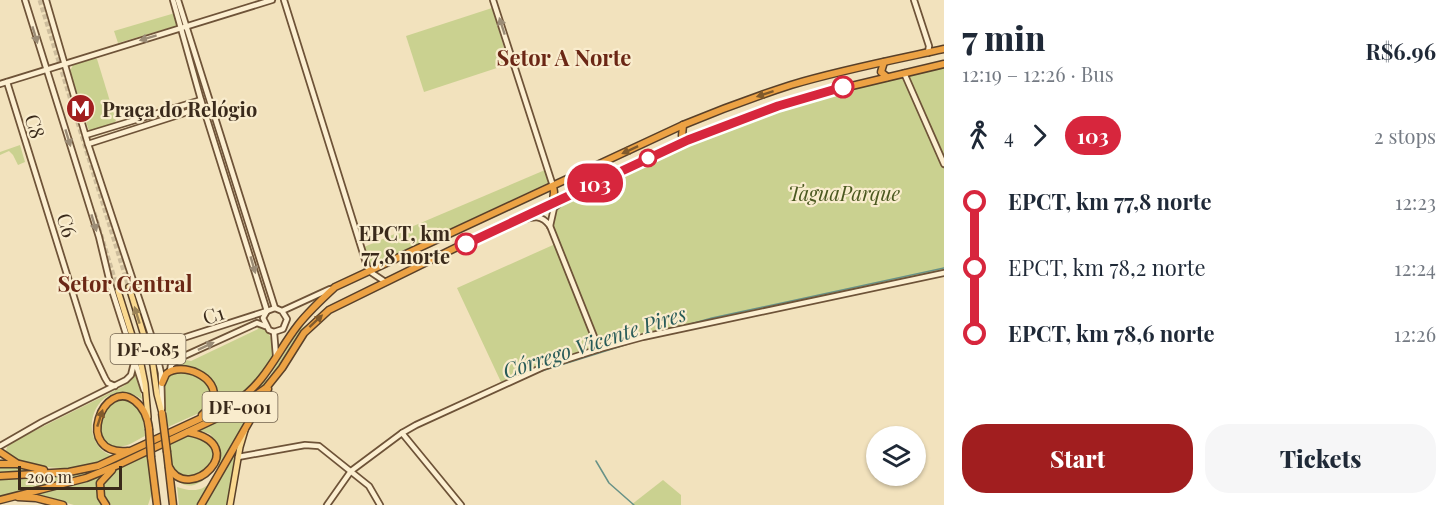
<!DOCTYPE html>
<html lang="en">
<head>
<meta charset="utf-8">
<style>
	:root { --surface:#fff; --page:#f6f6f7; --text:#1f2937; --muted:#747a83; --accent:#a11e1f }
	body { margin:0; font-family:"Playfair Display",serif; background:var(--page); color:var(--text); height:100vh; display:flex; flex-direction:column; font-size:22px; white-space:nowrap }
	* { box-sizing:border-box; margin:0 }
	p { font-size:20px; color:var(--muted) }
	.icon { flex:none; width:33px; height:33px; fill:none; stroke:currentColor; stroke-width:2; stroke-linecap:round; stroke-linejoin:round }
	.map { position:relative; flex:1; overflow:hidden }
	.side { display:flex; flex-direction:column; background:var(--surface); width:510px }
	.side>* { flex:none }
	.badge { padding:0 12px; border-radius:20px; font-size:21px; line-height:39px }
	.tools { position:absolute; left:866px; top:426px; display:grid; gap:12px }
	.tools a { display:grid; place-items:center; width:60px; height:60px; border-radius:50%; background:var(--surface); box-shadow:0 2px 4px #0004; font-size:30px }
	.scale { position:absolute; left:18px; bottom:15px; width:104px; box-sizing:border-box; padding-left:6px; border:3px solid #3a2a1b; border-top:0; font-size:16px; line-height:21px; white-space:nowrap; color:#3a2a1b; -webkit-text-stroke:4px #f9eccd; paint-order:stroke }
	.map>.badge { position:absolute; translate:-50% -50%; box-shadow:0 0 0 3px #fff }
	.legs { display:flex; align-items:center; gap:9px; height:66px; padding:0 18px; font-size:20px }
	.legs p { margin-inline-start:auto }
	.head { display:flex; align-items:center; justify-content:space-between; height:102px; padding:0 18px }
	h1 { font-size:33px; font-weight:800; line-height:45px }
	.action { display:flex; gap:12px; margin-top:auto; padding:12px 18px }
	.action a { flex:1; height:69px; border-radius:24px; background:var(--accent); color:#fff; font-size:24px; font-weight:800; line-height:69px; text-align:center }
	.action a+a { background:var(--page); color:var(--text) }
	ul { padding:0 18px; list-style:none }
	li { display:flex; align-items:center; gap:21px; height:66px; font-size:22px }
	li i { display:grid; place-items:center; width:9px; height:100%; margin:0 8px; background:currentColor }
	li i::after { content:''; width:15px; height:15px; margin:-8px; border:4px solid; border-radius:50%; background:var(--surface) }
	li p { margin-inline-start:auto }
	li:first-child i { background:linear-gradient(#0000 50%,currentColor 0) }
	li:last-child i { background:linear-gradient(currentColor 50%,#0000 0) }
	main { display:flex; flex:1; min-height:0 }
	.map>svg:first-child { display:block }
	.green { fill:#cad190 }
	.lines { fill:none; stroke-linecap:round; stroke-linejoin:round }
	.stream { stroke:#689287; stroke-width:1.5 }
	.primary-tunnel { stroke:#cdbd9d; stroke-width:5; stroke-dasharray:5 2.5; stroke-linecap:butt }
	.secondary-casing { stroke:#6e5338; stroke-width:8 }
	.primary-casing { stroke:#594029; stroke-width:8 }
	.highway-casing { stroke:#594029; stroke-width:9 }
	.secondary { stroke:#fcefd1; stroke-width:4.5 }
	.primary { stroke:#fad990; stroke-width:5 }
	.highway { stroke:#eca244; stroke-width:6 }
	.highway-bridge-casing { stroke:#594029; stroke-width:9; stroke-linecap:butt }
	.highway-bridge { stroke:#eca244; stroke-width:6 }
	.oneway { fill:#9b8c76 }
	.oneway2 { fill:#815a2b }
	.oneway3 { fill:#9a8256 }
	.line-1-casing { stroke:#fff; stroke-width:14 }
	.line-1 { stroke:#d7263d; stroke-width:9 }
	.stop-1-dot { fill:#fff; stroke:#d7263d; stroke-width:3 }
	.labels { text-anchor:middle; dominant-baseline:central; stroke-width:4.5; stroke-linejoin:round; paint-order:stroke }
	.shield { fill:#f9eccd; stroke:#736450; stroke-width:1.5 }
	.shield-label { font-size:18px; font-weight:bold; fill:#3a2a1b }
	.poi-label { font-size:20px; font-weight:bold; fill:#3a2a1b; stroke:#f9eccd; text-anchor:start }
	.street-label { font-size:20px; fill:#3a2a1b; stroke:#f9eccd }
	.park-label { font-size:20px; font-style:italic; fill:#4a581f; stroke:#f9eccd }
	.stop-label { font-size:20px; font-weight:bold; fill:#3a2a1b; stroke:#f9eccd; text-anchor:end }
	.water-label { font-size:21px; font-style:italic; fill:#285b58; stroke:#f9eccd }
	.quarter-label { font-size:22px; font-weight:bold; fill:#6b2715; stroke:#f9eccd }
</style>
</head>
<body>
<main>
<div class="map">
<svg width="944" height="505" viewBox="0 0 944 505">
	<rect width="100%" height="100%" fill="#f2e2bd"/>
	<g class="green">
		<polygon points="492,8 509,64 424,92 406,36"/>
		<polygon points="175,13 179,25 118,43 114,31"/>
		<polygon points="94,58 97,59 116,121 114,123 89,131 70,71 73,65"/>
		<path d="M944 68V271L606 345 600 343 595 344 593 347 501 382 457 288 553 245C553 229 549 214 563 203L672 151 761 115 853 88Z"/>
		<polygon points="20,145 25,162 18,165 13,155 9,151 0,155 0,152"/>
		<polygon points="545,170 550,182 369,267 364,247"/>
		<polygon points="308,324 272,378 252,397 226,411 169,435 88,474 0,496 0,477 87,471 225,409 250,395 269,377 300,329"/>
		<path d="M257 326C264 327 267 331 271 338 287 370 238 396 215 407 225 382 199 362 176 366L186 360 191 361 258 329Z"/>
		<polygon points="184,370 203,378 212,391 209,404 199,413 168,427 163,386 168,376"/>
		<path d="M136 372 142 399C103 375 78 423 100 448 102 451 108 454 112 456 101 461 91 466 80 467 61 470 17 467 6 451L7 447 12 442 124 386Z"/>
		<path d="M273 380 199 505H179L177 487C210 499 221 474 219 445L210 434 196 429C228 414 251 408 273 380Z"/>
		<path d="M119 399 134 401 142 412 145 436C138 439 131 445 123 446 99 452 95 421 107 406 110 403 115 401 119 399Z"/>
		<path d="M191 434 209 441C211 444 214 449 214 454 217 480 183 500 173 472 170 464 171 452 170 443Z"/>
		<polygon points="241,439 228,505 206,505"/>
		<polygon points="147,454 152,493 148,505 111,505 103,494 103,483 112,472"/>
		<polygon points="0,465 12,465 35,471 0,473"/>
		<polygon points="102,473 98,485 104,505 74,505 32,493"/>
		<polygon points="663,480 681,495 681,505 631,505"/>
	</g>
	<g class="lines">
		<g class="stream">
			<polyline points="687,325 712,318 944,268"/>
			<polyline points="535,373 631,343"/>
			<polyline points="295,449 308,448"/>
			<polyline points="596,461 609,483 634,505"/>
		</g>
		<g class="primary-tunnel">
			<polyline points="40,0 129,287"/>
			<polyline points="94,213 118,291"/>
		</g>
		<defs>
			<g id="secondary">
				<polyline points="25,0 99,237 111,287 144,390"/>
				<polyline points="46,0 88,144 155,347 161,373 162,409"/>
				<polyline points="178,0 275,308"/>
				<polyline points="284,0 367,266 369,271 384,281"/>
				<polyline points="493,0 553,186"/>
				<polyline points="914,0 929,46 928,53"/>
				<polyline points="904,73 944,164"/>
				<polyline points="7,82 88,342 105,378 108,383 115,386"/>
				<polyline points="0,84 272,0"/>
				<polyline points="86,135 201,100"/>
				<polyline points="88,144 203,107"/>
				<path d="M513 222C529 219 539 211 550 226L599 349"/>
				<polyline points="550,226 554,208 565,198"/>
				<polyline points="282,311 287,319 283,329 274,332 269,330 263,318 267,311 275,308 282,311 330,289"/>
				<polyline points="274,332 276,356"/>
				<polyline points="155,347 267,311 201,100 173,0"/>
				<polyline points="170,371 171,365 182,357 257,323 265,326"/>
				<polyline points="402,433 461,505"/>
				<polyline points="0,446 42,422 126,380 131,375 134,363"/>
				<polyline points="238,457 305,445 319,446 369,486 380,505"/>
				<polyline points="327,505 351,471 402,433 416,425 543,367 599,349 643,337 944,273"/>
			</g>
			<g id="primary">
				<polyline points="129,287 153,365 157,394 162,413"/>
				<polyline points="118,291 141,364 145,384 148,417"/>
				<polyline points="230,505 240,447 245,430"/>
			</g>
			<g id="highway">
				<polyline points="884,62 881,72 887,77"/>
				<polyline points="683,125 682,136 688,140"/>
				<polyline points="553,186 554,192 553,202"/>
				<path d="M162 383 166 374C182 361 220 377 213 400 212 407 206 411 202 415"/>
				<path d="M128 451C72 456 104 376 135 401 144 408 148 419 149 429"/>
				<polyline points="0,452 18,464"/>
				<polyline points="167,452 173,505"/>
				<polyline points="151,457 157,505"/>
				<polyline points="0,464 19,464 44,470"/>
				<path d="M169 467C188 505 254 445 188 432"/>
				<path d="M0 476 69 472 98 466 236 402C266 382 277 352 298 325 309 311 322 299 335 287L683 125C719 110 754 97 791 85 841 70 893 60 944 49"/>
				<polyline points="18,497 36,498 63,505"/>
				<polyline points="0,500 86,478 118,465 236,409 266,388 282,368 304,333 329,310 504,224 688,140 741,118 797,99 944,64"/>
				<polyline points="106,505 101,497 100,483 112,470"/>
				<polyline points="201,505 268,389"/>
			</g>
		</defs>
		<use href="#secondary" class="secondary-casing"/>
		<use href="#primary" class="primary-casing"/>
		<use href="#highway" class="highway-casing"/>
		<use href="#secondary" class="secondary"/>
		<use href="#primary" class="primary"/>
		<use href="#highway" class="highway"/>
		<defs>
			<g id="highway-bridge">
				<polyline points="162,413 167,452"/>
				<polyline points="149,429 151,457"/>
			</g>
		</defs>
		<use href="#highway-bridge" class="highway-bridge-casing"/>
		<use href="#highway-bridge" class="highway-bridge"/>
	</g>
	<defs><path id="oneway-solid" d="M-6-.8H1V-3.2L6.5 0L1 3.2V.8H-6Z" transform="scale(1.5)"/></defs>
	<g class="oneway">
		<use href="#oneway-solid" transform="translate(502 26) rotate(-108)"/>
		<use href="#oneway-solid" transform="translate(35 35) rotate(73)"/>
		<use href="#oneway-solid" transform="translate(148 38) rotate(163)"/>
		<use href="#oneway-solid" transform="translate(68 138) rotate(73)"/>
		<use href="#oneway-solid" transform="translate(94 223) rotate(73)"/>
		<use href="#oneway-solid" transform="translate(253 265) rotate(74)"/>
		<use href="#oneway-solid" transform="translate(206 346) rotate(-25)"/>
	</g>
	<g class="oneway2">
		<use href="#oneway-solid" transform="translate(765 94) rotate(162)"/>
		<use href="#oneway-solid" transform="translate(630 150) rotate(155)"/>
		<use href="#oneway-solid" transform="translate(316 321) rotate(-43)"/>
		<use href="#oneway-solid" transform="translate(100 418) rotate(-72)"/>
	</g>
	<use class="oneway3" href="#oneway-solid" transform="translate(137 315) rotate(-107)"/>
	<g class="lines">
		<defs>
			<polyline id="line-1" points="466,244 688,140 778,106 843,87"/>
		</defs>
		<use href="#line-1" class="line-1-casing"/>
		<use href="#line-1" class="line-1"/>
	</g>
	<defs>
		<symbol id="metro-disc" viewBox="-11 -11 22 22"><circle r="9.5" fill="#a11e1f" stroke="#f9eccd"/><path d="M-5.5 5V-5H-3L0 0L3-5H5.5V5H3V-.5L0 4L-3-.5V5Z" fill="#fff"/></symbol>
	</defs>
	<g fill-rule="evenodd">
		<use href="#metro-disc" x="64" y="92" width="33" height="33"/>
	</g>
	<g class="stop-1-dot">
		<circle cx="843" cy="87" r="10"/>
		<circle cx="648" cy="158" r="8"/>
		<circle cx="466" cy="244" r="10"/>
	</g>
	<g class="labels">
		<g class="shield">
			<rect x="110.5" y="334" width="75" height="30" rx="4.5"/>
			<rect x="202.5" y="392" width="75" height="30" rx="4.5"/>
		</g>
		<g class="shield-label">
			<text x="148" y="349">DF-085</text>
			<text x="240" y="407">DF-001</text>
		</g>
		<g class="poi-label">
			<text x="102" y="108">Praça do Relógio</text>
		</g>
		<g class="street-label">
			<text transform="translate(36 126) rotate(73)">C8</text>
			<text transform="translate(68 225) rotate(73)">C6</text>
			<text transform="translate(213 314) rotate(-18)">C1</text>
		</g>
		<g class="park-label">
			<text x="844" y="192">TaguaParque</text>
		</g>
		<g class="stop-label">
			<text x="450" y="232">EPCT, km<tspan x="450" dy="23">77,8 norte</tspan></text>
		</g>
		<g class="water-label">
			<text transform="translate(594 341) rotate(-18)">Córrego Vicente Pires</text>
		</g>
		<g class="quarter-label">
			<text x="564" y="57">Setor A Norte</text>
			<text x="125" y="283">Setor Central</text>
		</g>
	</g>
</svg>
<div class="tools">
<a><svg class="icon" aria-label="layers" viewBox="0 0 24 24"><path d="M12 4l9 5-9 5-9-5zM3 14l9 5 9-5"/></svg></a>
</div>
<div class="scale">200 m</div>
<b class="badge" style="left:595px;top:183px;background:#d7263d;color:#fff">103</b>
</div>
<section class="side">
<div class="head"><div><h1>7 min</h1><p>12:19 – 12:26 · Bus</p></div><b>R$6.96</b></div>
<div class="legs"><svg class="icon" aria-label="walk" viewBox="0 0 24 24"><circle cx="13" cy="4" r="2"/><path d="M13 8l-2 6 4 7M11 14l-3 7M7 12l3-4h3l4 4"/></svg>4<svg class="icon" aria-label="forward" viewBox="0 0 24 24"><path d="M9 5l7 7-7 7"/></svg><b class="badge" style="background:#d7263d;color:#fff">103</b><p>2 stops</p></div>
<ul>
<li><i style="color:#d7263d"></i><b>EPCT, km 77,8 norte</b><p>12:23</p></li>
<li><i style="color:#d7263d"></i><span>EPCT, km 78,2 norte</span><p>12:24</p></li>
<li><i style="color:#d7263d"></i><b>EPCT, km 78,6 norte</b><p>12:26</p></li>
</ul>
<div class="action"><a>Start</a><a>Tickets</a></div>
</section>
</main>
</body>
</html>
